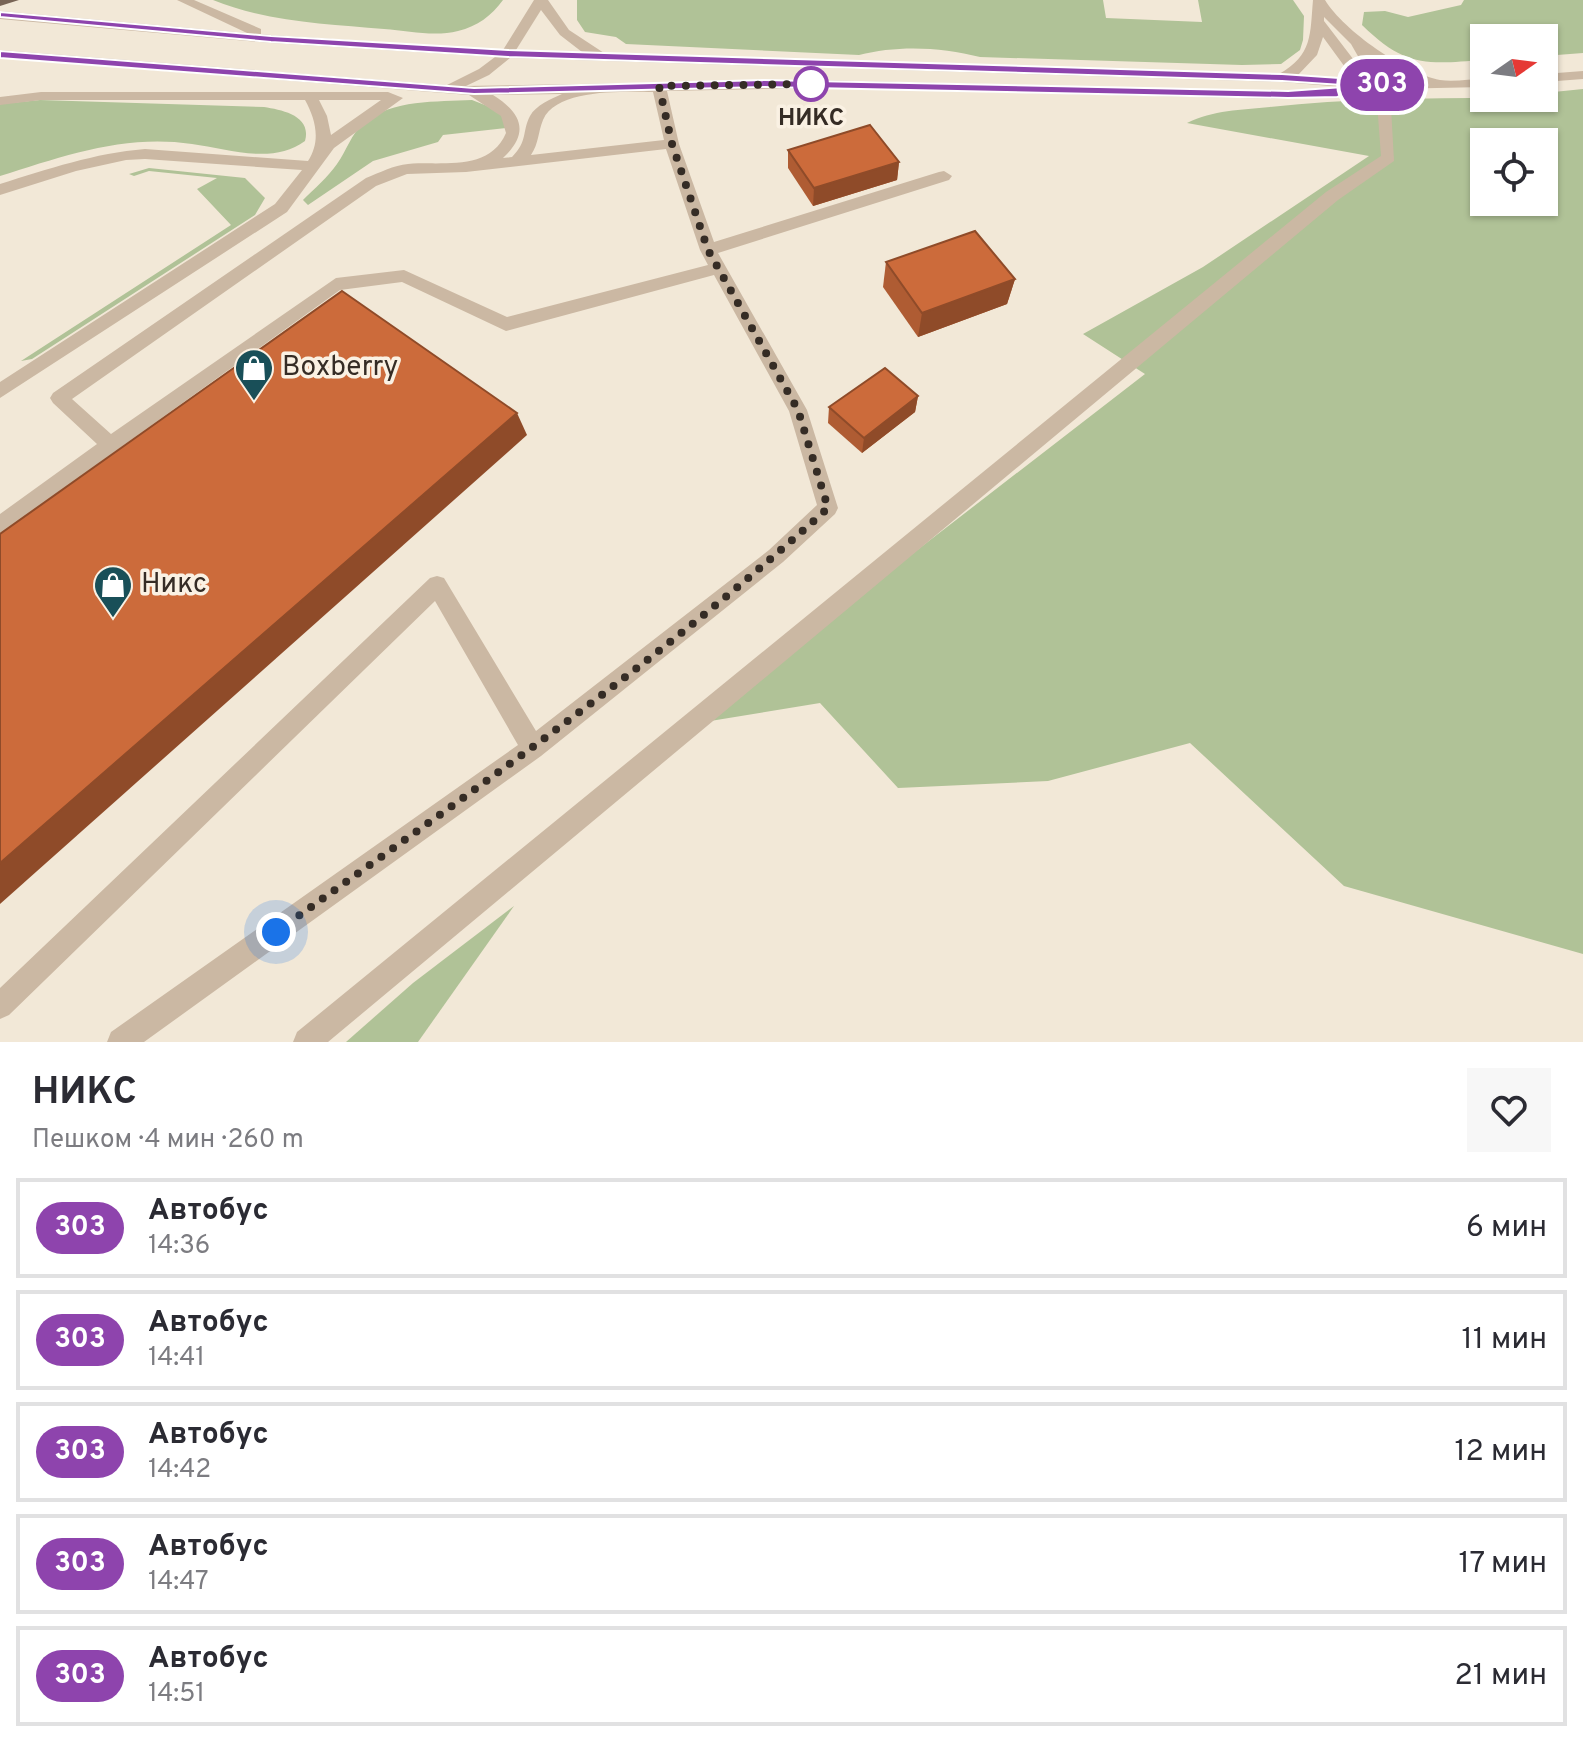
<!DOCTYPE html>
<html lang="ru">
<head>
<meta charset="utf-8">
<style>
	:root { --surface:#fff; --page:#f7f7f7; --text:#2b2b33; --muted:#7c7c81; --line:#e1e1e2 }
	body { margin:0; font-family:Overpass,sans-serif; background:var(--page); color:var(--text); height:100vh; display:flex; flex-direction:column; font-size:30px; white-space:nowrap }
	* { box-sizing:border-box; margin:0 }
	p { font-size:26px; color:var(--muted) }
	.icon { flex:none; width:44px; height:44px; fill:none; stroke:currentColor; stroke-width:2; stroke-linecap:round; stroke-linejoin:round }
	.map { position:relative; height:1042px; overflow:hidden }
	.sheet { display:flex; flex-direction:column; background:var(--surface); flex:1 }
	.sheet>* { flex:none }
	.badge { padding:0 16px; border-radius:26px; font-size:28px; line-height:52px }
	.needle { width:52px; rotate:76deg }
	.tools { position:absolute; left:1470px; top:24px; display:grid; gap:16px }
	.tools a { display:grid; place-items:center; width:88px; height:88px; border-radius:0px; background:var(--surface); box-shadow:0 2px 6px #0004; font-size:40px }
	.you { position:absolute; width:40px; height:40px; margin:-20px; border:6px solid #fff; border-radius:50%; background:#1a73e8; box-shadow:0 0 0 12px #1a73e833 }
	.map>.badge { position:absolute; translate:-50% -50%; box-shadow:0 0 0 4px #fff }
	.round { display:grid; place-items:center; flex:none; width:84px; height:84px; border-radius:0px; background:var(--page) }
	.summary { display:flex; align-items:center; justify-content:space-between; height:136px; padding:0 32px }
	h1 { font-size:38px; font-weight:700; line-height:60px }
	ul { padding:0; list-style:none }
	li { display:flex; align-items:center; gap:24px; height:100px; margin:0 16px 12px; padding:0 16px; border:4px solid var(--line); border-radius:0px }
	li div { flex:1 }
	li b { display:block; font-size:30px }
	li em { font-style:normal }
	li .badge { min-width:88px; font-weight:700; text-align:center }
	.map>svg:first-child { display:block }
	.green { fill:#b0c297; fill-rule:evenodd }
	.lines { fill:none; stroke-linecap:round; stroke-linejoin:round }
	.minor { fill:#cbb8a3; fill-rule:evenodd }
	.major { fill:#786455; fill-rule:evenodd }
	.wall { fill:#af5c33 }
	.shaded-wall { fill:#8f4b29 }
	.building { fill:#cc6b3b; stroke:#8f4b29; stroke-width:2 }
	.line { fill:#8e44ad; stroke:#fff; stroke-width:2 }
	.walk { stroke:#352c25; stroke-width:8; stroke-dasharray:0 14.4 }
	.stop-dot { fill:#fff; stroke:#8e44ad; stroke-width:4 }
	.labels { text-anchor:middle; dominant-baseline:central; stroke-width:7; stroke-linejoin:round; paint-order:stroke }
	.far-stop-label { font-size:24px; font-weight:bold; fill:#352c25; stroke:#faf1e3 }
	.poi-label { font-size:28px; fill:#352c25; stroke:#faf1e3; text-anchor:start }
</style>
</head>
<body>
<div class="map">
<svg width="1583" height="1042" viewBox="0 0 1583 1042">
	<rect width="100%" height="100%" fill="#f2e8d7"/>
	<g class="green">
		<path d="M213 0H503C491 16 478 26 458 31 435 37 409 31 384 29 327 24 267 22 213 0Z"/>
		<path d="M577 0H1103L1106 18 1202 22 1198 0H1293L1304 16 1303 40 1300 50 1281 64 1242 65 980 57C942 47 897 45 859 55L626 44 616 37 585 32 577 20Z"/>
		<path d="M1464 0H1583V53L1544 56V38H1484V60C1426 64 1406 68 1362 25L1364 12 1385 11 1408 17 1461 5Z"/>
		<path d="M1583 89V954L1344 886 1190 743 1048 781 898 788 820 703 692 724 1145 374 1083 334 1203 267 1369 156 1187 123C1213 110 1241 110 1270 107 1362 97 1454 98 1544 98V93ZM1484 142H1544V202H1484Z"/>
		<path d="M40 100 264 107C283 110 312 116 305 141 273 165 229 149 192 144 124 134 64 156 0 176V104Z"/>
		<path d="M472 100 500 111 506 128 443 135 438 142 373 161 308 205 303 200C314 189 328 177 337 164 347 150 351 134 364 123 392 99 437 102 472 100Z"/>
		<polygon points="149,168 245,178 265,198 255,215 32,359 21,361 231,225 197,189 217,178 149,171 134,176 129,174"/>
		<polygon points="514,906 418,1042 346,1042 413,983"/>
	</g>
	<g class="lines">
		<g class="minor">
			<path d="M177 0H194L261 29V34L271 35 503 50 534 0H548L569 30 604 53 1279 74C1313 55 1310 34 1313 0H1325C1344 31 1405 73 1440 80 1454 82 1470 79 1484 79V87L1390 89 1394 161 1338 200 328 1042H293L297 1032 1326 192 1381 156 1376 89 1361 88 1360 93 1355 94 1288 99 812 88 667 91 679 144 714 242 939 172 944 171 952 176 949 180 718 253 807 410 838 508 835 514 783 562 541 756 144 1042H107L111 1032 518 745 435 601 9 1015 0 1019V988L430 578 437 576 444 578 536 731 769 550 817 505 789 411 714 275 506 331 402 282 340 290 0 534V514L97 444 53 403 50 398 53 393 366 178C379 173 394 165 408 164 443 161 489 172 506 133L501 116 469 95 0 58V50L447 85 479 69 495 57 271 43 0 19V11L247 33ZM541 10 560 35 582 52 516 50ZM1324 17 1351 44 1367 72 1360 68 1324 21ZM1323 37 1350 74 1360 79 1298 75 1317 55ZM510 58 1282 82 1343 87 1288 91 812 80 466 86 489 75ZM1373 59 1418 80 1387 81ZM653 92 664 140 531 155C539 143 538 132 543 120 557 88 625 92 653 92ZM562 94C551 99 536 105 530 116 522 131 528 141 512 157L503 158C530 133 522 113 493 95ZM666 149 700 250 708 265 507 317 404 270 336 278 111 434 72 399 376 186 407 174 466 172Z"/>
			<polygon points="1583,71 1583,79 1544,82 1544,74"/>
			<path d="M41 92H388L403 98 334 148 287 212 0 398V382L275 204 302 170 145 159 126 160 76 171 0 195V184C48 169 95 153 145 149L308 161C321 141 316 120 305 100H41L0 105V97ZM319 100H381L331 135 327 116Z"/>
		</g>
		<polygon class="major" points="0,0 19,0 0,6"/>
	</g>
	<g class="wall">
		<polygon points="788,150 899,162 897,180 813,206 788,168"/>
		<polygon points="886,262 1015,279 1007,304 918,337 883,287"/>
		<polygon points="918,396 915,412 862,453 828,423 829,407"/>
	</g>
	<g class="shaded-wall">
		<polygon points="899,162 897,180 813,206 814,188"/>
		<polygon points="1015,279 1007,304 918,337 922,313"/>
		<polygon points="918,396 915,412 862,453 864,438"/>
		<polygon points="517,413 527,435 0,904 0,863"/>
	</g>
	<g class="building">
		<polygon points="870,125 899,162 814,188 788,150"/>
		<polygon points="975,231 1015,279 922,313 886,262"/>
		<polygon points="342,291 517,413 0,863 0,534"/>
		<polygon points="885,368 918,396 864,438 829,407"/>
	</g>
	<polygon class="line" points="0,12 271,36 508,50 1282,74 1383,81 1388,85 1337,97 1288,98 764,87 474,94 0,58 0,51 474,88 764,80 1288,91 1357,86 1282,81 508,57 271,42 0,17"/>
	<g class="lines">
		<path class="walk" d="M276 932C464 797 657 664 828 508L798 410 708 250 672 144 659 86 811 84"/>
	</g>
	<defs>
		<symbol id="shop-pin" viewBox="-11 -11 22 30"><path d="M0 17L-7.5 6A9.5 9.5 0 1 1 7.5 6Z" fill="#194f58" stroke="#faf1e3"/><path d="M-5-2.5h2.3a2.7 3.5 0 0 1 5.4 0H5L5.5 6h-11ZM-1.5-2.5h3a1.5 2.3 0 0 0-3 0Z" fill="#fff"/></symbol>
	</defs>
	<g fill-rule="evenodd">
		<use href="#shop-pin" x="232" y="346" width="44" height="60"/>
		<use href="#shop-pin" x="91" y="563" width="44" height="60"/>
	</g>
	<circle class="stop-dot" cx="811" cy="84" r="16"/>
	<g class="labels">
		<g class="far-stop-label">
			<text x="811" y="119">НИКС</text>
		</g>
		<g class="poi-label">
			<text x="282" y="368">Boxberry</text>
			<text x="141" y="585">Никс</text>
		</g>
	</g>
</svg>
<div class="tools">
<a><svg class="needle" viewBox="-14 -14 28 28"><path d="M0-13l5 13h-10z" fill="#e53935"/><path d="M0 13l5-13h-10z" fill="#7c7c81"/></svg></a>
<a><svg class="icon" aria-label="locate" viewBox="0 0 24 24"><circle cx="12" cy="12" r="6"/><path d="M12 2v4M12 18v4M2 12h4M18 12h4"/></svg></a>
</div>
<div class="you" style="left:276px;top:932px"></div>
<b class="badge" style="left:1382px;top:85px;background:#8e44ad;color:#fff">303</b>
</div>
<section class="sheet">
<div class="summary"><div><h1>НИКС</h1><p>Пешком · 4 мин · 260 m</p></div><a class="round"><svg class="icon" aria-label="heart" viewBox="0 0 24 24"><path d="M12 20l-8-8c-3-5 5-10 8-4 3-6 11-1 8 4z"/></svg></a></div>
<ul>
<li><span class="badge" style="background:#8e44ad;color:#fff">303</span><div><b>Автобус</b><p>14:36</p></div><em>6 мин</em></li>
<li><span class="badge" style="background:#8e44ad;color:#fff">303</span><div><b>Автобус</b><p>14:41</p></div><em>11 мин</em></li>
<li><span class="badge" style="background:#8e44ad;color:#fff">303</span><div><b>Автобус</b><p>14:42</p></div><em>12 мин</em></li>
<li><span class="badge" style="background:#8e44ad;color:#fff">303</span><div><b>Автобус</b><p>14:47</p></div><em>17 мин</em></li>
<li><span class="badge" style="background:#8e44ad;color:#fff">303</span><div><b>Автобус</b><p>14:51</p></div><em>21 мин</em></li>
</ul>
</section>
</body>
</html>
